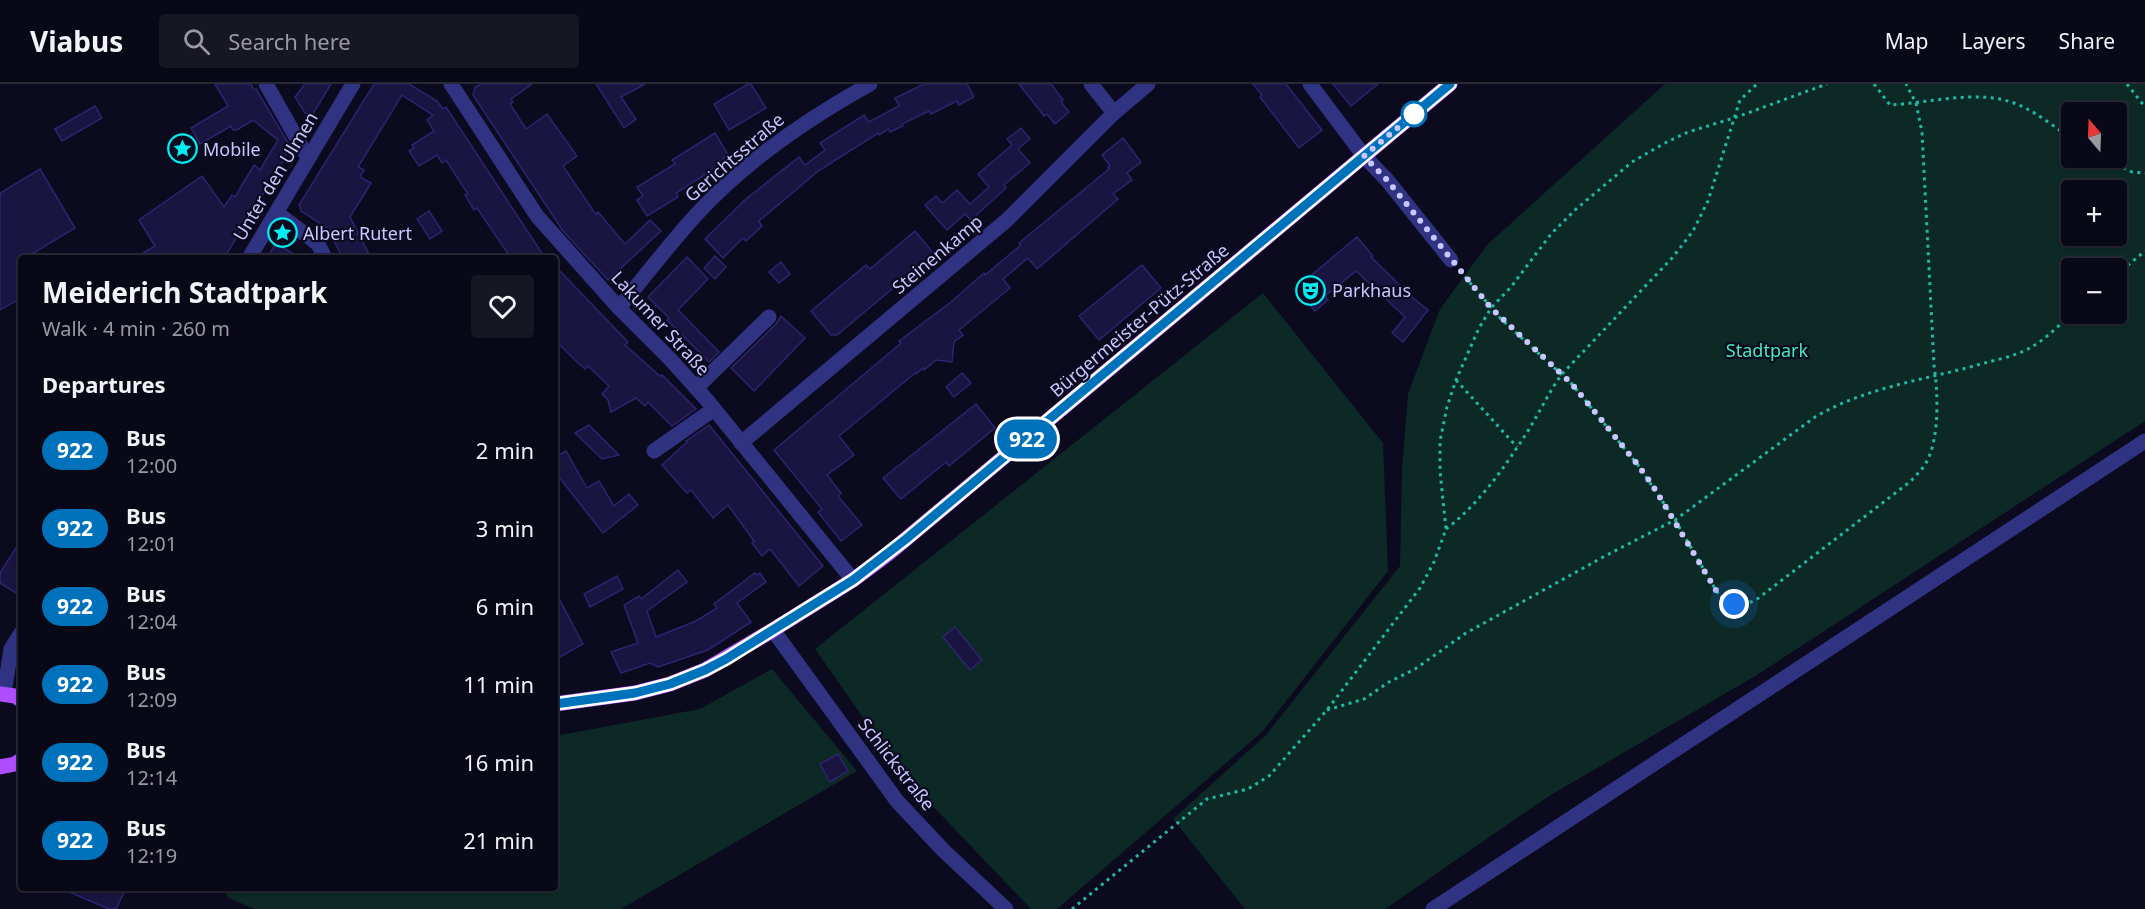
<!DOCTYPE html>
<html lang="en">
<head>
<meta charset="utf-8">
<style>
	:root { --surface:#090816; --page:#171623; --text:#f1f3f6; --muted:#999aa1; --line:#292935 }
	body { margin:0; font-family:"Noto Sans",sans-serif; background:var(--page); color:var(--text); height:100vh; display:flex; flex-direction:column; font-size:22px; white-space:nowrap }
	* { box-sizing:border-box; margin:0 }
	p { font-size:20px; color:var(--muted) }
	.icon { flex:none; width:33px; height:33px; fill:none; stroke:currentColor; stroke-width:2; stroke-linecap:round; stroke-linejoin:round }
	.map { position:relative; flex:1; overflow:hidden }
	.details { position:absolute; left:18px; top:171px; width:540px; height:636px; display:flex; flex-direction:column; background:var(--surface); border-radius:6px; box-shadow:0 2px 4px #0004,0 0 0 2px var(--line) }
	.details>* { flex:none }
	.badge { padding:0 12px; border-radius:20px; font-size:21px; line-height:39px }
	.needle { width:39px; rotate:341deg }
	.fabs { position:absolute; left:2061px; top:18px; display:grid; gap:12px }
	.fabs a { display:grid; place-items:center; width:66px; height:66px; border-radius:6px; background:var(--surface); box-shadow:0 2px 4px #0004,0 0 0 2px var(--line); font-size:30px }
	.you { position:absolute; width:30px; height:30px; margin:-15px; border:4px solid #fff; border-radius:50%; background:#1a73e8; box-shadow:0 0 0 9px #1a73e833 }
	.map>.badge { position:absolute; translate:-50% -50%; box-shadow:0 0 0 3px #fff }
	h2 { padding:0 24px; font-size:22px; line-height:54px }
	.round { display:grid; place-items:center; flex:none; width:63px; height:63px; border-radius:6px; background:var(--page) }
	.headline { display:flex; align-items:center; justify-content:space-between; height:102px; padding:0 24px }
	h1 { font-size:28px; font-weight:700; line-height:45px }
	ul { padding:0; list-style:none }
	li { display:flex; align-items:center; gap:18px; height:78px; padding:0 24px }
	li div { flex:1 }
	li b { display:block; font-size:22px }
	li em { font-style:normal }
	li .badge { min-width:66px; font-weight:700; text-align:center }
	header { display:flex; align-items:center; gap:36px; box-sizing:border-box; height:84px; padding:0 30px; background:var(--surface); border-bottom:2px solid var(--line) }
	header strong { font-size:28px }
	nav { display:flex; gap:33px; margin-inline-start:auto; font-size:21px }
	.search { width:420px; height:54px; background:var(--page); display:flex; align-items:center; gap:15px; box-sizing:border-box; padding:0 21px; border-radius:6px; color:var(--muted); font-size:22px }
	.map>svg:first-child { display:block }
	.green { fill:#0c2926; fill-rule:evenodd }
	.building { fill:#1a1441; stroke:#2d246f; stroke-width:1.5 }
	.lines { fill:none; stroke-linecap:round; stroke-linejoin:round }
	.path { stroke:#21b9a4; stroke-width:3; stroke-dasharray:3 4.5; stroke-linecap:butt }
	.minor { stroke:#303382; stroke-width:15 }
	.major { stroke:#af4eff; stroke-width:15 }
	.line-casing { stroke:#fff; stroke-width:14 }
	.line { stroke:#0072bc; stroke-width:9 }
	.walk { stroke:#c9c7ff; stroke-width:6; stroke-dasharray:0 10.8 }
	.stop-dot { fill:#fff; stroke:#0072bc; stroke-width:3 }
	.labels { text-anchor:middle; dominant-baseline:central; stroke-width:4.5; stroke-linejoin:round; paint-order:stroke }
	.poi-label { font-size:18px; fill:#c9c7ff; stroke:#0c0a1e; text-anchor:start }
	.street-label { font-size:18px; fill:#c9c7ff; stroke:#0c0a1e }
	.park-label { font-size:18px; fill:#48eab5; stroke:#0c0a1e }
</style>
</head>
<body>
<header>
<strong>Viabus</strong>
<div class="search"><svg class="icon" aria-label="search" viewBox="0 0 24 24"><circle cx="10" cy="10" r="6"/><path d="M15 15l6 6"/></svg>Search here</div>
<nav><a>Map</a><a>Layers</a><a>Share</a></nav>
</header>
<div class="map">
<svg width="2145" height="825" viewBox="0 0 2145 825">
	<rect width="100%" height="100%" fill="#0c0a1e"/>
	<g class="green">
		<path d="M1665 0H2145V337L1757 591 1549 712 1385 825H1245L1173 735 1266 651 1400 482 1402 386 1408 310 1440 225 1488 160ZM2116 28V74H2072V28ZM2116 106V152H2072V106ZM2072 184H2116V230H2072Z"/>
		<polygon points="1263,209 1383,359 1388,487 1262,648 1057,825 1031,825 905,693 815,565"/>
		<polygon points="772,585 857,687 621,825 254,825 227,813 225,804 555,804 555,652 700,625"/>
	</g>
	<g class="building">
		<polygon points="215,0 251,0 254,6 256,5 293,67 288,64 288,68 273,94 224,174 135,174 155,162 139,136 202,92 224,123 232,111 235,113 254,81 260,86 278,56 253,36 237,46 233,46 231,42 200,60 191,44 228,22"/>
		<polygon points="305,0 331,0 313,30 305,29 295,13"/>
		<polygon points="374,0 409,0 437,17 443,25 446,23 545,174 511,174 477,124 474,126 465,111 468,110 446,76 442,79 437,71 419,82 409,67 414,64 412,61 434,47 427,36 433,31 402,11 358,83 364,86 360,93 371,99 350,133 371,174 343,174 327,144 301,127 299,121"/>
		<polygon points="482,0 532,0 511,15 513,18 510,20 526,45 547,30 577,72 563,82 596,131 598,128 625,160 650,136 661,147 608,196 563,147 473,11 475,3"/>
		<polygon points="596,0 645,0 621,13 636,35 624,44"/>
		<polygon points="748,0 751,0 766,24 729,46 714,20"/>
		<polygon points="924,0 967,0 974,13 959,21 957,17 931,30 929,27 902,40 903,42 890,48 888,45 879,51 878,49 837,75 817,88 759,137 762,142 746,157 743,154 723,174 705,155 746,115 799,73 805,81 825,66 820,59 864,31 869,38 899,22 895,14"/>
		<polygon points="1019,0 1051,0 1063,16 1061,18 1069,28 1055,40 1047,30 1044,32"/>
		<polygon points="1253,0 1286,0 1322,46 1299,64 1260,13 1262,11"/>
		<polygon points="1333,0 1378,0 1351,22"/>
		<polygon points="95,22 102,34 62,57 55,45"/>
		<polygon points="1021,44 1030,55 1018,65 1030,79 1004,101 1006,104 971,136 965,130 947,146 925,121 936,112 942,119 957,106 970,120 989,103 978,90 1012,61 1007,55"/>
		<polygon points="715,49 728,71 723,74 725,78 676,109 678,113 647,132 637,116 643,112 637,103 675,80 672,76"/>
		<polygon points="1123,54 1141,78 1127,89 1132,96 1113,110 1118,115 1037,185 1028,174 1003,195 1010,204 959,246 963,251 954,258 952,278 936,276 924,286 923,284 916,290 915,289 839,352 854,371 827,391 841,409 838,412 862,441 841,457 818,428 822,425 774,366 894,265 901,259 899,257 951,218 984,189 985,191 1021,161 1019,159 1109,85 1108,83 1110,82 1102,71"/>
		<polygon points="40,85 75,144 25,174 21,174 21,214 0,226 0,109"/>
		<polygon points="429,127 442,147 430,155 417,135"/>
		<polygon points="915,147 934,170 837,251 831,251 811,227 866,181 870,185"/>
		<polygon points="1357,153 1373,172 1371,173 1412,213 1428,226 1403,258 1392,249 1405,233 1356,187 1325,212 1328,216 1315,227 1296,204"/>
		<polygon points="276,159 300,174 267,174"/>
		<polygon points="715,172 726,183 715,195 704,184"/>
		<polygon points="687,173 708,195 678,226 719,268 709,278 667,236 669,234 648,213"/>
		<polygon points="781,178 790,190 779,199 769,188"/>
		<polygon points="1142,181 1161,204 1099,256 1079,232"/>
		<polygon points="555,182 628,258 625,261 660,292 662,291 696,325 672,342 648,318 645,322 636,314 611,328 608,316 602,310 609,302 588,282 585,285 578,279 555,256"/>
		<polygon points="781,232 805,254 754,307 731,284 776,240"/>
		<polygon points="962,289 971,299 954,313 946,303"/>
		<polygon points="976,320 995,344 949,382 946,378 901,415 883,394"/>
		<polygon points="589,341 619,371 602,375 575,349"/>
		<polygon points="709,341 823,482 799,502 770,465 762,472 752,459 754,457 728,421 713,434 691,406 687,409 662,381 687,358 686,357"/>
		<polygon points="566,367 587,404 599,397 614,422 629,410 638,421 603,449 555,388 555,373"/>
		<polygon points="21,456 21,512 0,499 0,489"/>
		<polygon points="678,486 687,498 647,527 656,553 696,537 717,524 714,520 755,489 757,491 760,489 766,498 737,519 751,538 708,566 658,583 650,579 621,589 611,568 638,559 624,521 639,512 641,515"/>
		<polygon points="617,492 623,505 590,523 584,510"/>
		<polygon points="555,507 583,560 560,573 555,564"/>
		<polygon points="955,543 982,576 970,586 943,553"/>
		<polygon points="838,670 848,687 830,698 820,680"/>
		<polygon points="60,804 126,804 116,825 109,825"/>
	</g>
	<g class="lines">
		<g class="path">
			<path d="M1874 0 1890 21C1927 19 1976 6 2011 18 2033 25 2053 42 2072 55"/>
			<polyline points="2127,0 2145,23"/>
			<polyline points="2103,74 2132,88 2145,89"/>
			<path d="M1460 187 1501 235 1571 299 1638 381 1675 436 1717 508C1729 520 1740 523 1756 516L1911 397C1916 391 1922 386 1926 379 1940 354 1938 308 1934 281L1922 48 1916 19 1906 0"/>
			<polyline points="2116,191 2145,167"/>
			<polyline points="1456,296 1517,363"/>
			<path d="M1446 445C1479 420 1504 384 1526 350 1539 330 1548 309 1562 290L1673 173 1693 147 1708 117 1740 16 1757 0"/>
			<path d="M1327 626 1364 615 1389 598 1415 585 1466 549 1495 533 1605 472 1675 436 1815 333C1866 303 1925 296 1981 280 1998 275 2018 272 2033 262 2047 254 2060 240 2072 230"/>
			<polyline points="1072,825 1207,715 1248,705 1269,692 1327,626 1420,504 1434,478 1446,445 1440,387 1440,357 1447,323 1456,296 1479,244 1491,224 1511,203 1551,150 1575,126 1632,78 1665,59 1688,48 1734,34 1827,0"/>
		</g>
		<g class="minor">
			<polyline points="266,0 308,74"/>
			<polyline points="451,0 537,132 619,224 671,276 706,315 853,496"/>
			<polyline points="1091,0 1114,29"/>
			<polyline points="1310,0 1364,72 1387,96 1451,176"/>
			<polyline points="277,129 318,160 325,174"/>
			<polyline points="249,174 353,0"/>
			<path d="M619 224C644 193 668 162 695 132 742 80 809 34 870 0"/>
			<polyline points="696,304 769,233"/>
			<polyline points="741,359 1007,136 1114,29 1148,0"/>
			<polyline points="654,367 714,325"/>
			<polyline points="773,546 897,717 943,766 1006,825"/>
			<polyline points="4,609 11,565 21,549"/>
			<polyline points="1433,825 2145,357"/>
		</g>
		<g class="major">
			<polyline points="0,610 15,612 21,616"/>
			<polyline points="555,620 635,609 670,600 705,586 773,546 853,496 888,470 1450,0"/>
			<polyline points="0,683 15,680 21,676"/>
		</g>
	</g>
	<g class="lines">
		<defs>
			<polyline id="line" points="555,620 635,609 670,600 705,586 726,575 853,496 906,455 1450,0"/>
		</defs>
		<use href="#line" class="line-casing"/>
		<use href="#line" class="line"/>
		<polyline class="walk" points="1414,30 1364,72 1387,96 1491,224 1571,299 1595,328 1638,381 1653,402 1717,508 1725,516 1734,520"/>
	</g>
	<defs>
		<symbol id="sight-ring" viewBox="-11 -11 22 22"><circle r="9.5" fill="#0c0a1e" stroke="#00edf2" stroke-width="1.5"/><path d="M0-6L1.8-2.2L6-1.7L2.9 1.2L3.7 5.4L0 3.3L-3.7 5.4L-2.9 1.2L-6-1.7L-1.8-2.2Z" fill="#00edf2"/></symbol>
		<symbol id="theatre-ring" viewBox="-11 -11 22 22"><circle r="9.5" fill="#0c0a1e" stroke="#00edf2" stroke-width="1.5"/><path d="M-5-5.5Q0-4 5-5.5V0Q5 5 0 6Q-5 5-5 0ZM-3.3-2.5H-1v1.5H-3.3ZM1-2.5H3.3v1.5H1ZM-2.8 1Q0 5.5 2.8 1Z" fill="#00edf2"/></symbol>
	</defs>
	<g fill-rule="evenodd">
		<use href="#sight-ring" x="166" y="48" width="33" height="33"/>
		<use href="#sight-ring" x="266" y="132" width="33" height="33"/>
		<use href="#theatre-ring" x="1294" y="190" width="33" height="33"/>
	</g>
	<circle class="stop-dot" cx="1414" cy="30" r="12"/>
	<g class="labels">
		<g class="poi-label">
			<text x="203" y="65">Mobile</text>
			<text x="303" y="149">Albert Rutert</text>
			<text x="1332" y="206">Parkhaus</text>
		</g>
		<g class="street-label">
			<text transform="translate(734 73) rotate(-41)">Gerichtsstraße</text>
			<text transform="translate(275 92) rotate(-59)">Unter den Ulmen</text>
			<text transform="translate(937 170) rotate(-40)">Steinenkamp</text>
			<text transform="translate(1139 236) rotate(-40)">Bürgermeister-Pütz-Straße</text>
			<text transform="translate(661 239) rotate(47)">Lakumer Straße</text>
			<text transform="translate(897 680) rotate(52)">Schlickstraße</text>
		</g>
		<g class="park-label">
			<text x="1767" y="266">Stadtpark</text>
		</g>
	</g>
</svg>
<div class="fabs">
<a><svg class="needle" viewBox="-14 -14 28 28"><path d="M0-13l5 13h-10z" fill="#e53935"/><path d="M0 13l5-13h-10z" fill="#999aa1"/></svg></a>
<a>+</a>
<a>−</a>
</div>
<div class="you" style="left:1734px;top:520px"></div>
<b class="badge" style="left:1027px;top:355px;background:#0072bc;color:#fff">922</b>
<section class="details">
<div class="headline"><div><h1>Meiderich Stadtpark</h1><p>Walk · 4 min · 260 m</p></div><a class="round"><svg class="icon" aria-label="heart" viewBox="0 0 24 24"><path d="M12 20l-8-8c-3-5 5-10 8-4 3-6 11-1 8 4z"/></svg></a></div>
<h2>Departures</h2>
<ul>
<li><span class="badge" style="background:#0072bc;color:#fff">922</span><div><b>Bus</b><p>12:00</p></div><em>2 min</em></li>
<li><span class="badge" style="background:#0072bc;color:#fff">922</span><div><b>Bus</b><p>12:01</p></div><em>3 min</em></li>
<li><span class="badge" style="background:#0072bc;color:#fff">922</span><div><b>Bus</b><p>12:04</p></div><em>6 min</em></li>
<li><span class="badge" style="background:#0072bc;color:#fff">922</span><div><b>Bus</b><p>12:09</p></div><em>11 min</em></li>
<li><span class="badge" style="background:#0072bc;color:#fff">922</span><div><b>Bus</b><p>12:14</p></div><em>16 min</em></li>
<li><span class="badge" style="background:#0072bc;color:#fff">922</span><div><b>Bus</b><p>12:19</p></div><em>21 min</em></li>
</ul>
</section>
</div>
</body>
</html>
